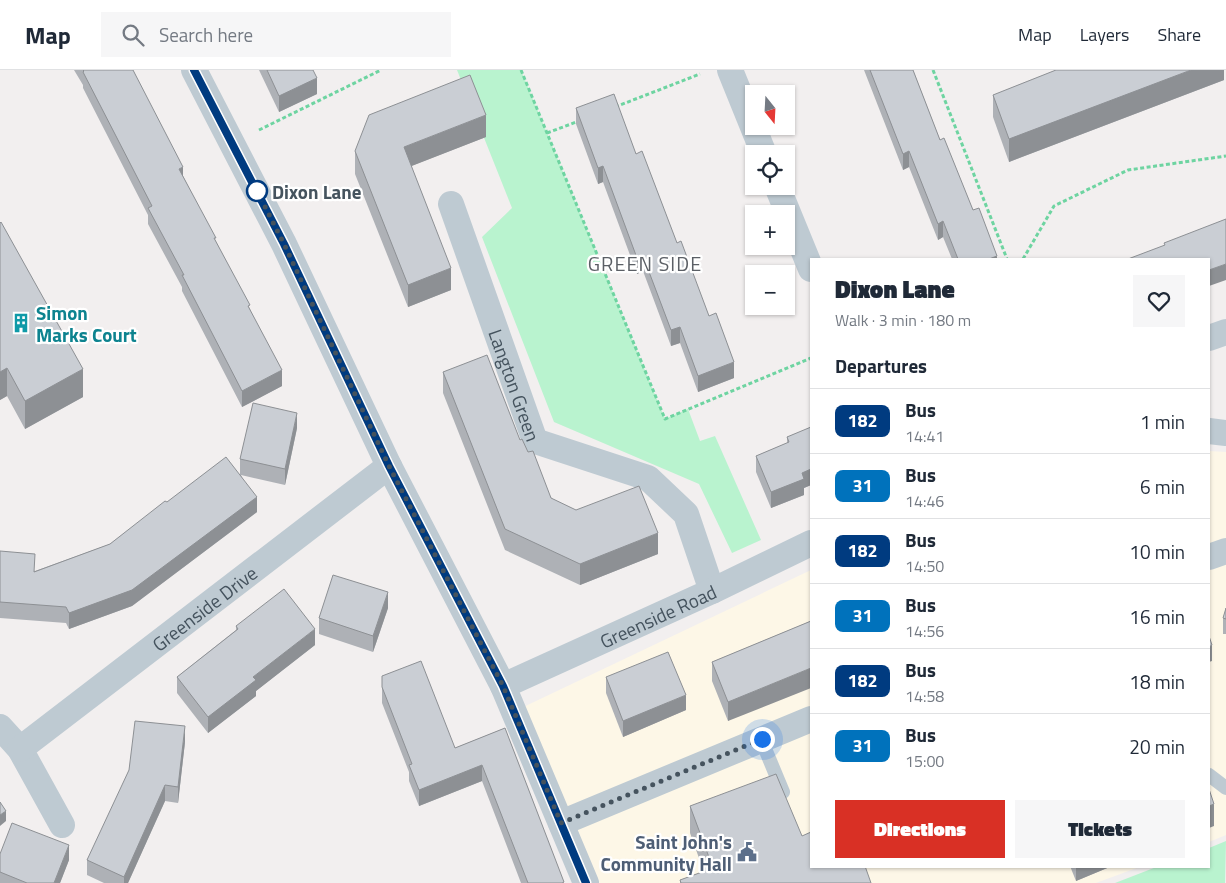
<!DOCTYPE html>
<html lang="en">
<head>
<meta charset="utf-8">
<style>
	:root { --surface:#fff; --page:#f6f6f7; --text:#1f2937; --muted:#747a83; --line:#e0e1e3; --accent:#d93025 }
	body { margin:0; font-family:"Titillium Web",sans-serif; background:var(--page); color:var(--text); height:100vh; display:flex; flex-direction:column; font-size:19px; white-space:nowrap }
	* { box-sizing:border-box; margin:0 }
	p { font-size:16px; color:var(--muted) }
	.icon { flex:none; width:28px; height:28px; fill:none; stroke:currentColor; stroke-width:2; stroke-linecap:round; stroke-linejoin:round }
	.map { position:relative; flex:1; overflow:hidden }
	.details { position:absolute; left:810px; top:188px; width:400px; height:610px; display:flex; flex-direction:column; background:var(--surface); border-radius:0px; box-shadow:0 1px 4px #0004 }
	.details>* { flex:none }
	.badge { padding:0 10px; border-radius:8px; font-size:18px; line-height:32px }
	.needle { width:32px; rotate:162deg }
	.controls { position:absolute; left:745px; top:15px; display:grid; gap:10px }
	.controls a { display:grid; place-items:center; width:50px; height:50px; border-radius:0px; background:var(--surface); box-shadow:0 1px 4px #0004; font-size:25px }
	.you { position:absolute; width:25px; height:25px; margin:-12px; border:4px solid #fff; border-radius:50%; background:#1a73e8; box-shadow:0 0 0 8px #1a73e833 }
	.map>.badge { position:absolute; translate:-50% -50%; box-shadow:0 0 0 2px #fff }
	h2 { padding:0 25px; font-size:19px; line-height:45px }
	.round { display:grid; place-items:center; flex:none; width:52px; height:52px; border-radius:0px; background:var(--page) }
	.head { display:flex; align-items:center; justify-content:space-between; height:85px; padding:0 25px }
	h1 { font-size:24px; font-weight:800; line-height:38px }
	.primary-button { display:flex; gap:10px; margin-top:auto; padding:10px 25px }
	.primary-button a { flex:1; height:58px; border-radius:0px; background:var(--accent); color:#fff; font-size:20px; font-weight:800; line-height:58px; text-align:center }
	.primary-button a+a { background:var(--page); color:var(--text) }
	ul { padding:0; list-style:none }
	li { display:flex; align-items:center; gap:15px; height:65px; padding:0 25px; border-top:1px solid var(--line) }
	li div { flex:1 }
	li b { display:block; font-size:19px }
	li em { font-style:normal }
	li .badge { min-width:55px; font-weight:700; text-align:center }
	header { display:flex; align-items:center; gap:30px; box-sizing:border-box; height:70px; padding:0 25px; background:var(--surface); border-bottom:1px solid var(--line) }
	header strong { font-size:24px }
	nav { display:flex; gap:28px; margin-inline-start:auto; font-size:18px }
	.search { width:350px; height:45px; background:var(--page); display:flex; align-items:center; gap:12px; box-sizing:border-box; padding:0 18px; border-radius:0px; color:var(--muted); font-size:19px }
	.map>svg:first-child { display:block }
	.commercial { fill:#fdf7e7 }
	.green { fill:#b9f3cf }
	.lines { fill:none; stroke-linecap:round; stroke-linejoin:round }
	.path { stroke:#6ed4a1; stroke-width:3; stroke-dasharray:4 2.5; stroke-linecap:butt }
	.lane { stroke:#becad2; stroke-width:14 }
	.street { stroke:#becad2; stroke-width:26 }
	.wall { fill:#aeb1b6 }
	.shaded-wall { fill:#8d9094 }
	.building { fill:#caced4; stroke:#8d9094 }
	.line-casing { stroke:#fff; stroke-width:11 }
	.line { stroke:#003b80; stroke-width:8 }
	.walk { stroke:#45535e; stroke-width:5; stroke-dasharray:0 9 }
	.stop-dot { fill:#fff; stroke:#003b80; stroke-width:2.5 }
	.labels { text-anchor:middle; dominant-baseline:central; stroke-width:4.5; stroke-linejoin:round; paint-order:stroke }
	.stop-label { font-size:19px; font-weight:bold; fill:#45535e; stroke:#fff; text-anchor:start }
	.culture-label { font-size:19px; font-weight:bold; fill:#0d838f; stroke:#fff; text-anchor:start }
	.street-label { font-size:19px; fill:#45535e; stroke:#fff }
	.service-label { font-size:19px; font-weight:bold; fill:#4e5e75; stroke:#fff; text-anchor:end }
	.neighbourhood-label { font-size:20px; letter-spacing:1px; fill:#5b5f65; stroke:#fff }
</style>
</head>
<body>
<header>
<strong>Map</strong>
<div class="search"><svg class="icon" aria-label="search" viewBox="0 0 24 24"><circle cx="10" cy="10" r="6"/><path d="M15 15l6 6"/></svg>Search here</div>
<nav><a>Map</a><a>Layers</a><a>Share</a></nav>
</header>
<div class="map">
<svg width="1226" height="813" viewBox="0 0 1226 813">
	<rect width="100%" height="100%" fill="#f2efef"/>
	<g class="commercial">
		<polygon points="1209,381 1226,382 1226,765 1209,772"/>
		<polygon points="811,500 811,796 1142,796 1096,813 586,813 515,641"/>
	</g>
	<g class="green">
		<polygon points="457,0 521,0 665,349 688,339 700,371 715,366 761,470 732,483 699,414 554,352 482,167 512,138"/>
		<polygon points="1226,771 1225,813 1115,813 1159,796 1209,796 1209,778"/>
	</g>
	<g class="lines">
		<g class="path">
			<polyline points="521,0 665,349 811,288"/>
			<polyline points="933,0 1007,189"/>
			<polyline points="615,37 700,4"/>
			<polyline points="259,60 381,0"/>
			<polyline points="547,63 579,51"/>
			<polyline points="1023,189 1054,136 1128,100 1226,86"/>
		</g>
		<g class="lane">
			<polyline points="761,669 783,722"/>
			<polyline points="1209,705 1226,718"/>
		</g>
		<g class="street">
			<polyline points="194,0 284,174 389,396 503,616 586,813"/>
			<polyline points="730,0 764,84"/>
			<polyline points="777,116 811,199"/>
			<path id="s1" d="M451 134 535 371 648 408 686 444 712 521"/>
			<polyline points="1209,268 1226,262"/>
			<polyline points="1209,361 1226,363"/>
			<polyline points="1209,487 1226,481"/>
			<path id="s2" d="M503 616 712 521 811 473"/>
			<polyline points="0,657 20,679 62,755"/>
			<path id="s3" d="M20 679 389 396"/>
			<polyline points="561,753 811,649"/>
		</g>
	</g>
	<g class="wall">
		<polygon points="74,0 133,0 183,106 250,239 282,316 242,337 182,221 182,217 148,154 148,145 83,18 83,15"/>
		<polygon points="259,0 313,0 317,24 279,42"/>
		<polygon points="864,0 913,0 940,70 973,140 997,189 952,189 943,167 938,170 909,97 903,100"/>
		<polygon points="1224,0 1224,10 1009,92 993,47 993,25"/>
		<polygon points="576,38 636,84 709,246 734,308 698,322 680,273 671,276 643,201 637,204 603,112 598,114 576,54"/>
		<polygon points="486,67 411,96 451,220 408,237 355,104 355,81"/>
		<polygon points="0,153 83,327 25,359 7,326 0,330"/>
		<polygon points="443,302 520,370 528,382 551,428 658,484 580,515 505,480 443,323"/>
		<polygon points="810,353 811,353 811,415 804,418 804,425 771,438 756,402 756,386 787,373 787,367 810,358"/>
		<polygon points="297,358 285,415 241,405 257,442 132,536 69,559 66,553 0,548 0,481 35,501 110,474 167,432 240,405 240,389"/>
		<polygon points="388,538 373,582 319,564 319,548"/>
		<polygon points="1226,538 1226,564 1223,564 1223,548"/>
		<polygon points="811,551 728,651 712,611 712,592"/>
		<polygon points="236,556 315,575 256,621 256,626 208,663 177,623 177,607 236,560"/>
		<polygon points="382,606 455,678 505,658 564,813 521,813 482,711 419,736 409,711 409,702 382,633"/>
		<polygon points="606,607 686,640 623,667 606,623"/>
		<polygon points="185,672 178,733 165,731 128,813 104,813 87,805 87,790"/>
		<polygon points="690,736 811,796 871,813 680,813 680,810 704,802 690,763"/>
		<polygon points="0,784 69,790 60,813 0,813"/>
		<polygon points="1070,796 1112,796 1076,811"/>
	</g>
	<g class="shaded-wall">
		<polygon points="1191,0 1224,0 1224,10 1009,92 1009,69"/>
		<polygon points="317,8 317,24 279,42 279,26"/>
		<polygon points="486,45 486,67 404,99 404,77"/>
		<polygon points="909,81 909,97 903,100 903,84"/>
		<polygon points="603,96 603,112 598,114 598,98"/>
		<polygon points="183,97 183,113 179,99"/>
		<polygon points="943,151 943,167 938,170 938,154"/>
		<polygon points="643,186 643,201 637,204 637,188"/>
		<polygon points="997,186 997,189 989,189"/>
		<polygon points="1226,194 1226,210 1209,216 1209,200"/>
		<polygon points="451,198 451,220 408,237 408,215"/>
		<polygon points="680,257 680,273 671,276 671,260"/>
		<polygon points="734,292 734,308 698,322 698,306"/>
		<polygon points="7,298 7,326 0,330 0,302"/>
		<polygon points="83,299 83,327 25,359 25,331"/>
		<polygon points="282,300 282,316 242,337 242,321"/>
		<polygon points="297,343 297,358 285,415 285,399"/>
		<polygon points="811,399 811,415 804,418 804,425 771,438 771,422 802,403"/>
		<polygon points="257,427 257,442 132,536 69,559 69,543"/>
		<polygon points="658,463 658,484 580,515 580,494"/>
		<polygon points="388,522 388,538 373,582 373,566"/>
		<polygon points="315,559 315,575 256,621 256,626 208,663 208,647 253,607"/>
		<polygon points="1212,575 1212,591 1209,592 1209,577"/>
		<polygon points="811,598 811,618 728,651 728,632"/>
		<polygon points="686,625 686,640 623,667 623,651"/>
		<polygon points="185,656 185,672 178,733 178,717"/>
		<polygon points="482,695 482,711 419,736 419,720"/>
		<polygon points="165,715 165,731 128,813 124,813 124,807"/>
		<polygon points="1214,734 1214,756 1209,758 1209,736"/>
		<polygon points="6,741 6,751 0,756 0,745"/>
		<polygon points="69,775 69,790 60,813 54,813"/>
		<polygon points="1076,796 1112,796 1076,811"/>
	</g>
	<g class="building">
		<polygon points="83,0 133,0 183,97 179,99 216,168 214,168 250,235 248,236 282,300 242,321 182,205 184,205 148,138 152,136 83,2 84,1"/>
		<polygon points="267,0 313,0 317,8 279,26"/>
		<polygon points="870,0 913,0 940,70 944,68 973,140 979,138 997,186 989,189 958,189 943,151 938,154 909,81 903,84"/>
		<polygon points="1056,0 1191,0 1009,69 993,25"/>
		<polygon points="470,5 486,45 404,77 451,198 408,215 355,81 369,45"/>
		<polygon points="614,24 636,84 642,81 677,173 681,171 709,246 716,243 734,292 698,306 680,257 671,260 643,186 637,188 603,96 598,98 576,38"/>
		<polygon points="1226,149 1226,194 1209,200 1209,189 1128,189 1165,175 1164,173"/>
		<polygon points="1,152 83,299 25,331 7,298 0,302 0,153"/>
		<polygon points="487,285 520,370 522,369 528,382 533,381 551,428 576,440 639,416 658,463 580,494 505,459 443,302"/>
		<polygon points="253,333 297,343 285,399 240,389"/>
		<polygon points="811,357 811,399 802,403 804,409 771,422 756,386 789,372 787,367"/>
		<polygon points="226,387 257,427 132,520 69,543 66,537 0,532 0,481 35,484 34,502 110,474 165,431 167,432"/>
		<polygon points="333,505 388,522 373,566 319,548"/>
		<polygon points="284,519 315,559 253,607 256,610 208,647 177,607 238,559 236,556"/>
		<polygon points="1226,538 1226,549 1223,548"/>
		<polygon points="811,551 811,598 728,632 712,592"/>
		<polygon points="1209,566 1212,575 1209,577"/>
		<polygon points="668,582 686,625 623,651 606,607"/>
		<polygon points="421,591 455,678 505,658 564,812 562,813 528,813 482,695 419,720 409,695 412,694 382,617 382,606"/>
		<polygon points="135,651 185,656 178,717 165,715 124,807 87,790 129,700"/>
		<polygon points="776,704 802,766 811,762 811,796 865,796 871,813 681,813 680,810 713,798 690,736"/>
		<polygon points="1209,719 1214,734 1209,736"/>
		<polygon points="0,732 6,741 0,745"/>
		<polygon points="12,753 69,775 54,813 27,813 0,802 0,784"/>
	</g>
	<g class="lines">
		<defs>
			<polyline id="line" points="194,0 284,174 389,396 503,616 586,813"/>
		</defs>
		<use href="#line" class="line-casing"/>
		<use href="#line" class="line"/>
		<polyline class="walk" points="257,121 284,174 389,396 503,616 561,753 762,669"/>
	</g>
	<defs>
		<symbol id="building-bare" viewBox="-9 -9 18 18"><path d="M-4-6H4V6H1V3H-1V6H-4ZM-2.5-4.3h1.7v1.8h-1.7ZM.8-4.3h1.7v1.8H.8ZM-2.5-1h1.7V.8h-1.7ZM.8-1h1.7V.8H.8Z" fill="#0f9aa8" stroke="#fff" stroke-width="2.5" paint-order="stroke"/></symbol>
		<symbol id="civic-bare" viewBox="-9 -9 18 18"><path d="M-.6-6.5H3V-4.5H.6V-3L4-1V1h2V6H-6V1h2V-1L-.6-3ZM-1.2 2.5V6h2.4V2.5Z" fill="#5c6f8a" stroke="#fff" stroke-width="2.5" paint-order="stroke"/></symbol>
	</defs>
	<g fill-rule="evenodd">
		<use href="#building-bare" x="7" y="239" width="28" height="28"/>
		<use href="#civic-bare" x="733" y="768" width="28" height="28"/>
	</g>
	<circle class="stop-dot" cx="257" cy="121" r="10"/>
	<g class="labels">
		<g class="stop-label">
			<text x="272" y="121">Dixon Lane</text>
		</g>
		<g class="culture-label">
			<text x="36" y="242">Simon<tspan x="36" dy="22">Marks Court</tspan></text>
		</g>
		<g class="street-label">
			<text stroke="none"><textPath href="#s1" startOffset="192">Langton Green</textPath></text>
			<text stroke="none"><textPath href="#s3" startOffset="232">Greenside Drive</textPath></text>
			<text stroke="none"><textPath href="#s2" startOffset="170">Greenside Road</textPath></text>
		</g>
		<g class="service-label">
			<text x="732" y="771">Saint John's<tspan x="732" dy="22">Community Hall</tspan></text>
		</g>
		<g class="neighbourhood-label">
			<text x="645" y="193">GREEN SIDE</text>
		</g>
	</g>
</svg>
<div class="controls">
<a><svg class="needle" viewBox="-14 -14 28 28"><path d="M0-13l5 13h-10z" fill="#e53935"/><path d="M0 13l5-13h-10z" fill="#747a83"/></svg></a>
<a><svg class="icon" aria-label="locate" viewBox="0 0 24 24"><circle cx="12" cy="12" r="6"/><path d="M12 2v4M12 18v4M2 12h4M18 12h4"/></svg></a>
<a>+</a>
<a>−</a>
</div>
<div class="you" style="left:762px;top:669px"></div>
<section class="details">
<div class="head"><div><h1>Dixon Lane</h1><p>Walk · 3 min · 180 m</p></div><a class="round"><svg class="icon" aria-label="heart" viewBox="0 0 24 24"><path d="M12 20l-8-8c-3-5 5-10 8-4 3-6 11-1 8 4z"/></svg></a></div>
<h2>Departures</h2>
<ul>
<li><span class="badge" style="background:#003b80;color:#fff">182</span><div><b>Bus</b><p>14:41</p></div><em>1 min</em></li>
<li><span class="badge" style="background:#0072bc;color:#fff">31</span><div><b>Bus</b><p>14:46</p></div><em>6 min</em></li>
<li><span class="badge" style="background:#003b80;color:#fff">182</span><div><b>Bus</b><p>14:50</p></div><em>10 min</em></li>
<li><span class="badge" style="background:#0072bc;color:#fff">31</span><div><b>Bus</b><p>14:56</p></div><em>16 min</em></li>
<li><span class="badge" style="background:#003b80;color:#fff">182</span><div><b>Bus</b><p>14:58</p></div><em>18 min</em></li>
<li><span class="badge" style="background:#0072bc;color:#fff">31</span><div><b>Bus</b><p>15:00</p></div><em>20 min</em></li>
</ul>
<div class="primary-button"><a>Directions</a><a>Tickets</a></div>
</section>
</div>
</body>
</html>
